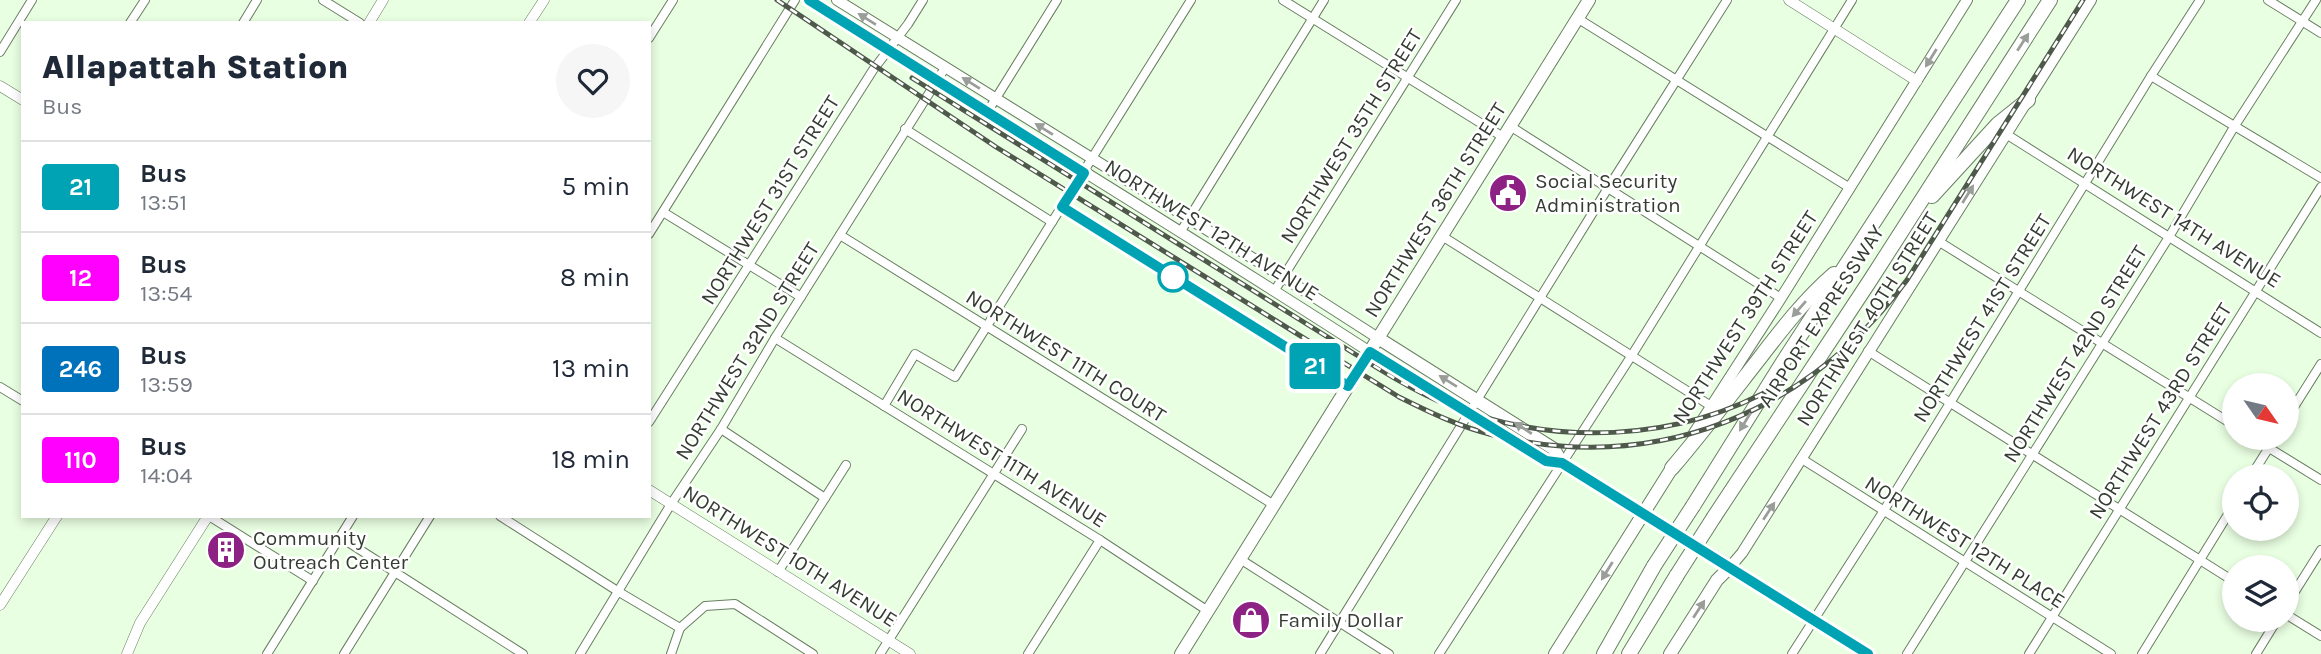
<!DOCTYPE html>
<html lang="en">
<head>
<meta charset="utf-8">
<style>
	:root { --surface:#fff; --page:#f6f6f7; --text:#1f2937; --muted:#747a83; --line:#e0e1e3 }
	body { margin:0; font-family:Karla,sans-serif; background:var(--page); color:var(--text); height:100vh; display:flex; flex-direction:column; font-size:26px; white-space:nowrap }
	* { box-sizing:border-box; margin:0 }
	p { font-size:23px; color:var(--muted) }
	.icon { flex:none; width:38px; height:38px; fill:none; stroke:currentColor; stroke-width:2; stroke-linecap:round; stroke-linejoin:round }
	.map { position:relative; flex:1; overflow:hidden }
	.drawer { position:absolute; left:21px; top:21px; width:630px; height:497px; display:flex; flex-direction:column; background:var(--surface); border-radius:0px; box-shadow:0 4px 10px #0003 }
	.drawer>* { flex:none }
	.badge { padding:0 14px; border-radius:5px; font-size:24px; line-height:46px }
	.needle { width:46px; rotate:124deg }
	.controls { position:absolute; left:2222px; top:373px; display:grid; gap:14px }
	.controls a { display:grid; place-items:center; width:77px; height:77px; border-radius:50%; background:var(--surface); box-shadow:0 4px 10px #0003; font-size:35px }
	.map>.badge { position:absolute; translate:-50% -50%; box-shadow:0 0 0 4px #fff }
	.round { display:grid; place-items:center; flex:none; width:74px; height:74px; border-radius:37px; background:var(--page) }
	.summary { display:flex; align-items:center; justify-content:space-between; height:119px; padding:0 21px }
	h1 { font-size:33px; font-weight:800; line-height:52px }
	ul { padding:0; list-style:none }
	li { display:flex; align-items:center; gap:21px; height:91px; padding:0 21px; border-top:2px solid var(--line) }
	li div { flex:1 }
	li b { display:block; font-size:26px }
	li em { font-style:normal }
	li .badge { min-width:77px; font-weight:700; text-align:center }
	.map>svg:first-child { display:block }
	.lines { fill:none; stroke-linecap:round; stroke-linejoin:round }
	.minor-casing { stroke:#6a7e64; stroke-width:10 }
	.tertiary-casing { stroke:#6a7e64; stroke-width:11 }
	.secondary-casing { stroke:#6a7e64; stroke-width:12 }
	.primary-casing { stroke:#6a7e64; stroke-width:14 }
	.motorway-casing { stroke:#6a7e64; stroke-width:16 }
	.minor { stroke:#fff; stroke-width:8 }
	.tertiary { stroke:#fff; stroke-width:10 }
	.secondary { stroke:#fff; stroke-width:10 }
	.primary { stroke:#fff; stroke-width:12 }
	.motorway { stroke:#fff; stroke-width:14 }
	.rail-casing { stroke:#4e594c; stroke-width:5 }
	.rail { stroke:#fff; stroke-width:2.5; stroke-dasharray:8; stroke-linecap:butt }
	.motorway-bridge-casing { stroke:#6a7e64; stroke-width:16; stroke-linecap:butt }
	.motorway-bridge { stroke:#fff; stroke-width:14 }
	.oneway { fill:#9a9e98 }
	.line-casing { stroke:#fff; stroke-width:16 }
	.line { stroke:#00a3b4; stroke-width:10 }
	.stop-dot { fill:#fff; stroke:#00a3b4; stroke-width:3.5 }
	.labels { text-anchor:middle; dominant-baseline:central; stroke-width:5; stroke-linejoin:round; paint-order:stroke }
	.street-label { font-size:21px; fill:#343d32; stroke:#fff }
	.poi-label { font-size:21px; fill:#343d32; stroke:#fff; text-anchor:start }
</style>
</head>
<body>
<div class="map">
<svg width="2321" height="654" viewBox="0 0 2321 654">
	<rect width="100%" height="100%" fill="#e9ffe2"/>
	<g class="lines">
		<defs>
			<g id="minor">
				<polyline points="323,0 360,23"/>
				<polyline points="1283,0 1503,137"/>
				<polyline points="2268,0 2321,33"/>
				<polyline points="1577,18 1850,188"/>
				<polyline points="130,23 145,0"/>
				<polyline points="243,23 257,0"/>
				<polyline points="649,38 673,0"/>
				<polyline points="0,52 32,0"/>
				<polyline points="2151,76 2321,178"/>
				<polyline points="988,111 1057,0"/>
				<polyline points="1510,126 1781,298"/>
				<polyline points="905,129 1052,222"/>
				<polyline points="2006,134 2321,333"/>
				<polyline points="663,212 801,297"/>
				<polyline points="1181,231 1324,0"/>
				<polyline points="649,234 795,0"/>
				<polyline points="840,235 1274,505"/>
				<polyline points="1442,236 1711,406"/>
				<polyline points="1938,241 2235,426"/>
				<polyline points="1275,290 1456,0"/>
				<polyline points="775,338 1100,540 1208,611"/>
				<polyline points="1868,351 2235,582"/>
				<polyline points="0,387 23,401"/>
				<polyline points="884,406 915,354 955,377 1191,0"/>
				<polyline points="2287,418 2321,364"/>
				<polyline points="649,422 873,70 908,24 923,0"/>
				<polyline points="721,429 825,498"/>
				<polyline points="2253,438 2321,480"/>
				<polyline points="1802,459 2111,654"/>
				<polyline points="2251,476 2275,438"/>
				<polyline points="209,516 313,581"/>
				<polyline points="500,516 619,592 680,628"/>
				<polyline points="340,537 523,654"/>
				<polyline points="1240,559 1389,654"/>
				<polyline points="778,572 846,465"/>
				<polyline points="2287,604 2321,550"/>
				<polyline points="2287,615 2321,636"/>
				<polyline points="680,628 705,606 735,604 813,654"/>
				<polyline points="267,654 353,516"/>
				<polyline points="344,654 430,516"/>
				<polyline points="580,654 671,504 721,429 775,338 945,68"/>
				<polyline points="671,654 680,628"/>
				<polyline points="880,654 1022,429"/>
				<polyline points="1028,654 1100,540"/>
				<polyline points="1320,654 1608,188 1727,0"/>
				<polyline points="1439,654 1632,355 1852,0"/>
				<polyline points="1792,654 1883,512 2151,76 2200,0"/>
				<polyline points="1907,654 2169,237 2234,127 2316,0"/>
				<polyline points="2029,654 2321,187"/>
				<polyline points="2142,654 2235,503"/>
				<polyline points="2256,654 2277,620"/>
			</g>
			<g id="tertiary">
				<polyline points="1789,0 1917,81"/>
				<polyline points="369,23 383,0"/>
				<polyline points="529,23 544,0"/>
				<polyline points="0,86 23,100"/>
				<polyline points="649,490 910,654"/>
				<polyline points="0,605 57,516"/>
				<polyline points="127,654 140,623 208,516"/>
			</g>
			<g id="secondary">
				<path d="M809 0C996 118 1184 232 1370 352"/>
				<polyline points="837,0 1283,277 1378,338"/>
				<polyline points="1694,433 1781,298 1967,0"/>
				<path d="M1868 654 1730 567 1742 553C1859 369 1974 184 2091 0"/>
			</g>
			<g id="primary">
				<polyline points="1378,338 1554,449 1562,463"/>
				<polyline points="1370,352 1546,461 1562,463 1730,567 1717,580 1670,654"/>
				<polyline points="1181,654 1589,0"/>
				<polyline points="1555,654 1672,468"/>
			</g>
			<g id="motorway">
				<polyline points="1932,196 1998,124 2028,100"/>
				<path d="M1672 468C1702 433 1730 396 1759 359 1782 329 1805 299 1834 274"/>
				<polyline points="1693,506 1783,362 2018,0"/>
				<polyline points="1714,517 1871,279 2050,0"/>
				<polyline points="1604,654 1654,566"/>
				<polyline points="1629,654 1677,575"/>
			</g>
		</defs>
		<use href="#minor" class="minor-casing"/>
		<use href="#tertiary" class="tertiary-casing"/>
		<use href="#secondary" class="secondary-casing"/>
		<use href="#primary" class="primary-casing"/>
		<use href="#motorway" class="motorway-casing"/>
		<use href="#minor" class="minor"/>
		<use href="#tertiary" class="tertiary"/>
		<use href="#secondary" class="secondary"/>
		<use href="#primary" class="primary"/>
		<use href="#motorway" class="motorway"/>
		<defs>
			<g id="rail">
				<path d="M777 0 996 147 1399 397C1429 412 1460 427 1493 435 1657 475 1808 413 1907 280L2083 0"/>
				<path d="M912 78 1379 369C1397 380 1416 391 1436 400 1548 448 1681 445 1787 380"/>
			</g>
		</defs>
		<use href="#rail" class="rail-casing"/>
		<use href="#rail" class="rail"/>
		<defs>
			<g id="motorway-bridge">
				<polyline points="1654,566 1693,506"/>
				<polyline points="1677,575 1714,517"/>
			</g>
		</defs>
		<use href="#motorway-bridge" class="motorway-bridge-casing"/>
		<use href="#motorway-bridge" class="motorway-bridge"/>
	</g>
	<defs><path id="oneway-solid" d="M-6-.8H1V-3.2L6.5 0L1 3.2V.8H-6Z" transform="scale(1.75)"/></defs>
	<g class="oneway">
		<use href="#oneway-solid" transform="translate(867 19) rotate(-148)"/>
		<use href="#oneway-solid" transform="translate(2023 42) rotate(-57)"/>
		<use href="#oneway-solid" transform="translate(1931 58) rotate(122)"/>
		<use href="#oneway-solid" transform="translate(971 83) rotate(-148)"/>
		<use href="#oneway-solid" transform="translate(1044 129) rotate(-148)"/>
		<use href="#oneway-solid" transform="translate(1968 194) rotate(-58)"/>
		<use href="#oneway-solid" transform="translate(1799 309) rotate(131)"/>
		<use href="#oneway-solid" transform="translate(1448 381) rotate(-148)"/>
		<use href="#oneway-solid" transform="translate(1745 422) rotate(122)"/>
		<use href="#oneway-solid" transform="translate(1523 428) rotate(-147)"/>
		<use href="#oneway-solid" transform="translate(1769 511) rotate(-57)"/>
		<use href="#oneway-solid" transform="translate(1607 571) rotate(122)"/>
		<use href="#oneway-solid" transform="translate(1699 609) rotate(-57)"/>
	</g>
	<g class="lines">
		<defs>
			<polyline id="line" points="809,0 1084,173 1062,207 1348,386 1370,352 1546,461 1562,463 1868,654"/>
		</defs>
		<use href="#line" class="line-casing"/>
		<use href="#line" class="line"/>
	</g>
	<defs>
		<symbol id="civic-disc" viewBox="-11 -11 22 22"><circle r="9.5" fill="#8d2184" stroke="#fff"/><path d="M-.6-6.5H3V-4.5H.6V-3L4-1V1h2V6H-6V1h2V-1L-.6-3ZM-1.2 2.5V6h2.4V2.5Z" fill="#fff"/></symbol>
		<symbol id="building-disc" viewBox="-11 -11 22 22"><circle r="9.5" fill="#8d2184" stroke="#fff"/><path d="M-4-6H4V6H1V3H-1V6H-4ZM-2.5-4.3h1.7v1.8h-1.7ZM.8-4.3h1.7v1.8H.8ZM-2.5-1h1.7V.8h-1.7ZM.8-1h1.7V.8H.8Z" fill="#fff"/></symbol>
		<symbol id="shop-disc" viewBox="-11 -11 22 22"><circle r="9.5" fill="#8d2184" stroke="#fff"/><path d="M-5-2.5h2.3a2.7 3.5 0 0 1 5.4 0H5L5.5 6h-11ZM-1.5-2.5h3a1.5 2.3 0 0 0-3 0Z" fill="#fff"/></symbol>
	</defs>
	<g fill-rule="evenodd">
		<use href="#civic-disc" x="1486" y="171" width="44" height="44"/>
		<use href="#building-disc" x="204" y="528" width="44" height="44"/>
		<use href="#shop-disc" x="1229" y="598" width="44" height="44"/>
	</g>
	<circle class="stop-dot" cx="1173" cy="277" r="14"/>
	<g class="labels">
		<g class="street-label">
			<text transform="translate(1351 136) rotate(-58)">NORTHWEST 35TH STREET</text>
			<text transform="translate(770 200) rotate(-58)">NORTHWEST 31ST STREET</text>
			<text transform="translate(1435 210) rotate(-58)">NORTHWEST 36TH STREET</text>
			<text transform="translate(2174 217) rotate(32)">NORTHWEST 14TH AVENUE</text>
			<text transform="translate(1212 230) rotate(32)">NORTHWEST 12TH AVENUE</text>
			<text transform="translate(1821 316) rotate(-57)">AIRPORT EXPRESSWAY</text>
			<text transform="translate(1745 317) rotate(-57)">NORTHWEST 39TH STREET</text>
			<text transform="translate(1982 318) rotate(-58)">NORTHWEST 41ST STREET</text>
			<text transform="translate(1867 319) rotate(-58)">NORTHWEST 40TH STREET</text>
			<text transform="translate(747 351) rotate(-58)">NORTHWEST 32ND STREET</text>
			<text transform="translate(2075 354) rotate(-58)">NORTHWEST 42ND STREET</text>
			<text transform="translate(1066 356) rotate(32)">NORTHWEST 11TH COURT</text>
			<text transform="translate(2160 411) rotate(-58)">NORTHWEST 43RD STREET</text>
			<text transform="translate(1002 458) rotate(32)">NORTHWEST 11TH AVENUE</text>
			<text transform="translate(1965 542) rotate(32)">NORTHWEST 12TH PLACE</text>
			<text transform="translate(790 556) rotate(32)">NORTHWEST 10TH AVENUE</text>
		</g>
		<g class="poi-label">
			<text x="1535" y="181">Social Security<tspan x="1535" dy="24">Administration</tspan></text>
			<text x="253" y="538">Community<tspan x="253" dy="24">Outreach Center</tspan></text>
			<text x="1278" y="620">Family Dollar</text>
		</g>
	</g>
</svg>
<div class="controls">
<a><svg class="needle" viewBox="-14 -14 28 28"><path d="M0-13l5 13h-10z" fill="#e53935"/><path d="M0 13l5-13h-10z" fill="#747a83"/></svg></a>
<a><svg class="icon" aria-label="locate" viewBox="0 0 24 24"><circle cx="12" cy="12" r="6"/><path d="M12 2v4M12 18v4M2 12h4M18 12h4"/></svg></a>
<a><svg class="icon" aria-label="layers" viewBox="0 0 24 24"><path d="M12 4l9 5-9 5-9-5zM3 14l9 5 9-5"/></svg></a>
</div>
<b class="badge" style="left:1315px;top:366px;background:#00a3b4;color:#fff">21</b>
<section class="drawer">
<div class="summary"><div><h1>Allapattah Station</h1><p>Bus</p></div><a class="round"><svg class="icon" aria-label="heart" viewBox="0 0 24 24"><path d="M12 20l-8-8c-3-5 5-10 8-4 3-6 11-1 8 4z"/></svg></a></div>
<ul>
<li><span class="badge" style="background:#00a3b4;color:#fff">21</span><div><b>Bus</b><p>13:51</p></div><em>5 min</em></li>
<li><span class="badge" style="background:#f0f;color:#fff">12</span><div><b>Bus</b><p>13:54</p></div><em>8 min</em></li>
<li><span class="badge" style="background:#0072bc;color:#fff">246</span><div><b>Bus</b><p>13:59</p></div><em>13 min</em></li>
<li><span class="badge" style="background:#f0f;color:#fff">110</span><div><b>Bus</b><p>14:04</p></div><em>18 min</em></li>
</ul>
</section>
</div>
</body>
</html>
